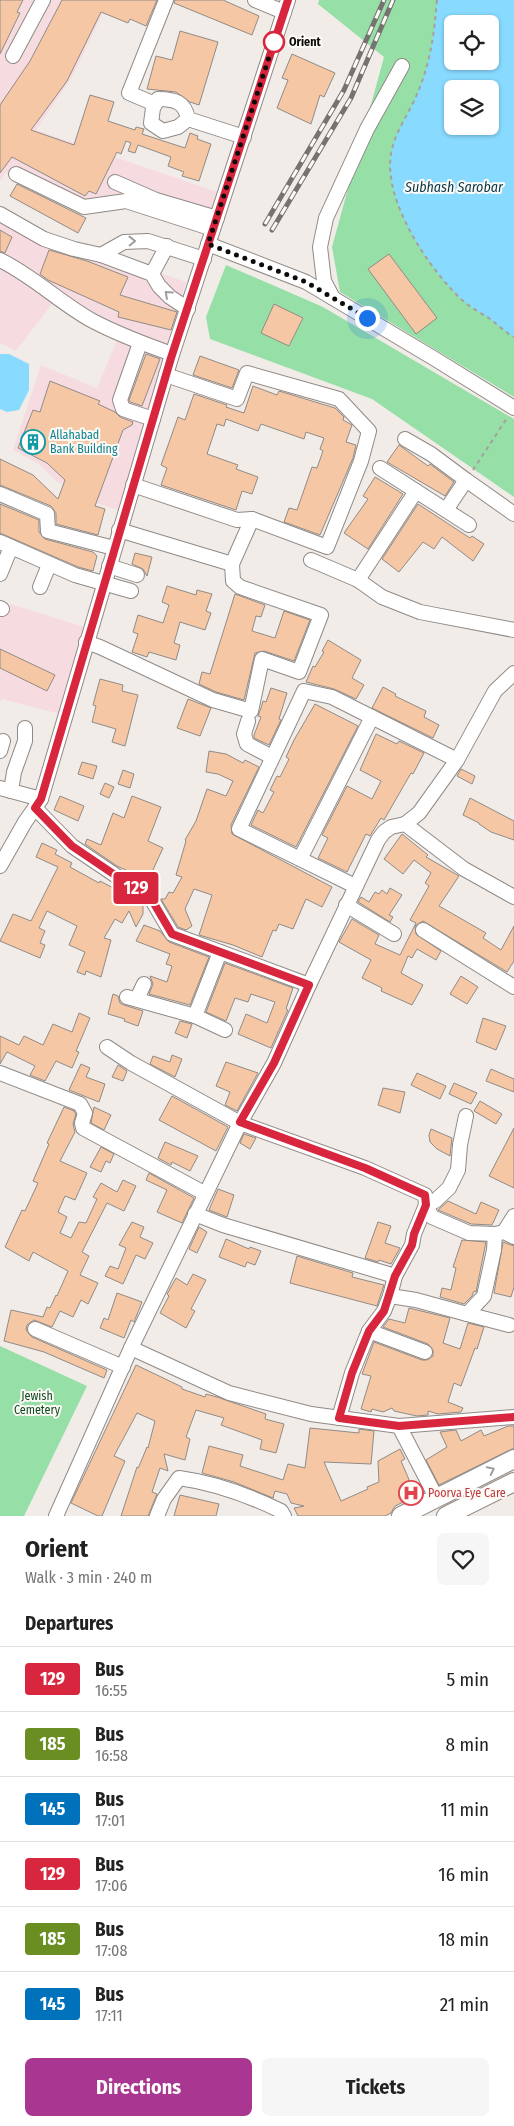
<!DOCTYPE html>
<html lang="en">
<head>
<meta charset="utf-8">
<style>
	:root { --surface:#fff; --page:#f6f6f6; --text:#222; --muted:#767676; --line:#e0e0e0; --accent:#a93691 }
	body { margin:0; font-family:"Fira Sans Condensed",sans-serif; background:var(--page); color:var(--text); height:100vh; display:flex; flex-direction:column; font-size:19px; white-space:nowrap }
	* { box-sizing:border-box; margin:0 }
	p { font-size:16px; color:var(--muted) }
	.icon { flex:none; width:28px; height:28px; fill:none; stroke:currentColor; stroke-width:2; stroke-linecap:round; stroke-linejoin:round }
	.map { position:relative; height:1516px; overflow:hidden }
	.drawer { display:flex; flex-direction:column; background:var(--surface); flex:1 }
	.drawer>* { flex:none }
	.badge { padding:0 10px; border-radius:4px; font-size:18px; line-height:32px }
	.tools { position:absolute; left:444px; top:15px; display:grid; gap:10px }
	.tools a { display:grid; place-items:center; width:55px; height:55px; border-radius:8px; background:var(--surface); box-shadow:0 1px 4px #0004; font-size:25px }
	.you { position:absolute; width:25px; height:25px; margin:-12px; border:4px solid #fff; border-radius:50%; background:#1a73e8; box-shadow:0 0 0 8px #1a73e833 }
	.map>.badge { position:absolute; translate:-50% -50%; box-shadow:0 0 0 2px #fff }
	h2 { padding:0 25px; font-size:19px; line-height:45px }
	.round { display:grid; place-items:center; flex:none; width:52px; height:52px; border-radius:8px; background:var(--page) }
	.summary { display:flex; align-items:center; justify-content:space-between; height:85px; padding:0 25px }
	h1 { font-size:24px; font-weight:700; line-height:38px }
	.button { display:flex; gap:10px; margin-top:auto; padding:10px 25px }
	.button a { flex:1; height:58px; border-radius:8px; background:var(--accent); color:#fff; font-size:20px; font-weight:700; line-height:58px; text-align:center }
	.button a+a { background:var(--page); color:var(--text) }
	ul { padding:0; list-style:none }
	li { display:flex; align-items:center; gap:15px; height:65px; padding:0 25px; border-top:1px solid var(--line) }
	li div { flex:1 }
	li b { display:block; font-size:19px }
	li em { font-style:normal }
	li .badge { min-width:55px; font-weight:700; text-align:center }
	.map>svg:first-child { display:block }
	.industrial { fill:#f6dce1 }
	.green { fill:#96dfa6; fill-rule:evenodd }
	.water { fill:#88daff; fill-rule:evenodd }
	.building { fill:#f6c7a4; stroke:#908b87 }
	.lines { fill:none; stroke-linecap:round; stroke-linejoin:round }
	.minor-casing { stroke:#908a86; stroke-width:16 }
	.major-casing { stroke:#908a86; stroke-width:20 }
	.path { stroke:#a5a09d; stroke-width:2; stroke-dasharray:4 4; stroke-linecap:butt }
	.minor { stroke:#fff; stroke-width:14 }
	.major { stroke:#fff; stroke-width:18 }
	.rail-casing { stroke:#75726f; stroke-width:5 }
	.rail { stroke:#fefaf6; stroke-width:3; stroke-dasharray:9; stroke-linecap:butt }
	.oneway { stroke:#9e9d9d }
	.line-casing { stroke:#fff; stroke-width:11 }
	.line { stroke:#d7263d; stroke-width:8 }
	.walk { stroke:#0d0b0a; stroke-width:5; stroke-dasharray:0 9 }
	.stop-dot { fill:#fff; stroke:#d7263d; stroke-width:2.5 }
	.labels { text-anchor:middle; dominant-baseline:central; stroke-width:4; stroke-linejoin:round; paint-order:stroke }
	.stop-label { font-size:12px; font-weight:bold; fill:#0d0b0a; stroke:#fefaf6; text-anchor:start }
	.culture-label { font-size:12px; fill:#0d838f; stroke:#fefaf6; text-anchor:start }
	.park-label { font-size:12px; fill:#114c24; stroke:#fefaf6 }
	.health-label { font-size:12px; fill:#be3a42; stroke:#fefaf6; text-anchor:start }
	.water-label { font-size:14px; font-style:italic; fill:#033749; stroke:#fefaf6 }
</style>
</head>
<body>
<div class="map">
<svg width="514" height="1516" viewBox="0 0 514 1516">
	<rect width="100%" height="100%" fill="#f2ece8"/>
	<g class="industrial">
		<polygon points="0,0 109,0 72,77 36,130 220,193 207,235 127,206 86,212 6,172 0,182"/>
		<polygon points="0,208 55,237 186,282 162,359 151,419 118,510 77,497 80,486 58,483 39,464 13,450 41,365 97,388 118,338 54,301 16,351 0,343"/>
		<polygon points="11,604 84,627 60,714 2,699 0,703 0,612 7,614"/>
	</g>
	<g class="green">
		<path d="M319 0H514V397L340 292 332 247 384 57 318 4ZM452 24H490V61H452ZM452 89H490V126H452Z"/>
		<polygon points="226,265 323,307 514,419 514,497 372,399 210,339 206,317"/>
		<polygon points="0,1346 87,1386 24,1516 0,1516"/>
	</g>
	<g class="water">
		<path d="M437 0H514V337C505 332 498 325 490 319 481 313 470 307 462 300 429 269 383 201 391 154 394 133 410 112 418 92 431 60 434 34 437 0ZM452 24H490V61H452ZM452 89H490V126H452Z"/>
		<polygon points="0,354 9,354 29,364 29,390 19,410 7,412 0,409"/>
	</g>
	<g class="building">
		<polygon points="0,0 23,0 17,12 20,13 0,54"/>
		<polygon points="62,0 157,0 146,26 130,19 128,23 101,12 67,81 31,130 74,145 90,95 114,102 108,121 135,130 136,127 144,129 142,134 185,148 190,133 198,136 197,139 211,144 199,181 182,176 184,172 168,166 171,157 138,145 135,153 128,151 131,143 126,141 121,154 117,152 96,194 89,191 85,196 12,157 0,173 0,105 30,61"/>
		<polygon points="175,0 223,0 259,16 252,35 174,3"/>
		<polygon points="180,31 218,42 199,105 190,102 176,92 147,89 156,56 172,60"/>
		<polygon points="292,54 335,73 324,97 320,95 311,124 277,108 288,80 282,78"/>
		<polygon points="17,184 86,218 78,233 10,196"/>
		<polygon points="0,230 12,237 5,253 0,251"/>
		<polygon points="49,250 87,261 128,277 120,295 177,312 171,330 118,317 119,312 48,280 40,274"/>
		<polygon points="389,254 437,318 416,334 368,269"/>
		<polygon points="274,304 303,318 289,346 261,333"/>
		<polygon points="146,354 160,359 142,406 130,402 129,400"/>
		<polygon points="200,356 239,370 232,388 193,375"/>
		<polygon points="50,381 100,401 98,404 115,412 120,417 133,422 132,425 123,430 95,506 105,509 98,535 56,524 56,513 51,506 0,485 0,459 33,475 58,499 65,480 47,463 18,448 33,410 40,412"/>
		<polygon points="253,386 277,395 279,391 335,408 344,417 343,420 352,425 346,442 356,445 353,458 320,535 284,522 289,508 297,510 312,467 317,468 323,451 320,449 324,438 306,432 304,439 261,424 258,431 226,419 224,426 217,424 207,454 238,465 236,469 258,477 252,494 242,491 236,510 161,485 167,468 161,465 178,417 185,420 194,394 227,405 226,407 244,413"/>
		<polygon points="399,445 428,466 430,464 454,482 445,496 387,462"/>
		<polygon points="375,477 403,494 368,549 344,533 368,499 363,496"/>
		<polygon points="0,504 39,520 39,532 45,539 93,552 97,556 93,571 78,567 0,533"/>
		<polygon points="418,504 470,538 472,536 484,544 473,561 442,537 434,549 423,542 399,572 382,559"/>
		<polygon points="135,553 152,557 147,576 143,569 132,564"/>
		<polygon points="167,586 196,595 197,590 212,594 206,611 211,613 205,630 180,622 174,643 180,645 176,660 149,652 147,657 132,652 138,634 133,632 138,615 163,623 169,605 162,602"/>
		<polygon points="235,594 265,605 261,617 256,616 252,631 275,638 284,611 310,620 294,661 264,651 255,653 244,700 216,692 199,684 202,672 210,674"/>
		<polygon points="328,640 361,660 352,678 364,685 356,699 334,689 306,682 313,666 315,667 324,652 322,651"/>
		<polygon points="0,649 55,675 47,691 0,668"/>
		<polygon points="100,679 123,685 122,691 138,695 125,746 112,742 116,729 92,722 96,706 93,705"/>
		<polygon points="383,687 396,694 395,696 426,711 424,717 439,725 433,738 372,708"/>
		<polygon points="271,688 287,693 279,719 281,720 269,745 254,738 254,735 261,717 258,716 261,708 263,701 266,702"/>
		<polygon points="188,699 211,708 200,736 177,728"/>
		<polygon points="315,704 358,726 296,847 251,825 258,810 263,813 274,792 270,790 277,776 280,777 289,759 286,757 294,740"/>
		<polygon points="376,734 397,744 399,741 424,753 413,774 411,773 384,820 381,818 370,836 366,834 347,872 318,858 328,838 322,835 347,786 372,799 381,781 360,770"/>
		<polygon points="209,751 226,754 243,763 245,760 259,767 231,825 232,834 332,887 322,907 306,899 293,929 279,924 276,931 273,930 262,957 233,945 199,935 212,895 194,889 185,909 192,926 186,930 178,927 161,899 165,899 169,892 173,893 182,877 176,875 186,841 185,840 196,821 207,789 226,796 233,781 218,774 206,772"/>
		<polygon points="82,762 97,766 93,779 78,774"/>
		<polygon points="461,769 475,776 472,784 457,776"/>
		<polygon points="123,770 134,774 130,788 118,784"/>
		<polygon points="105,783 114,787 109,798 100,794"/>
		<polygon points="60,796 84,806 78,821 54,810"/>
		<polygon points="132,796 161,807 148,841 163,848 146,885 136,879 137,875 117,866 85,844 87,839 101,845 113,813 124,818"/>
		<polygon points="470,798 514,821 514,840 491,832 479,824 479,823 463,815"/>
		<polygon points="402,834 428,855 426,857 459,876 439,906 486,933 483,938 501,950 514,926 514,961 507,972 423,921 415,926 416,934 441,951 436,960 417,949 412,958 408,956 401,973 423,985 412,1005 381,991 382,988 362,978 371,960 339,942 352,919 379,935 375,944 400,955 416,923 410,920 429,886 425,883 431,873 414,860 403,874 384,859"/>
		<polygon points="42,843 57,850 55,854 72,863 70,867 99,883 100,881 119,891 120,889 143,906 143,914 136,927 129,911 122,923 115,919 104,938 111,940 101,977 86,971 85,975 77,972 85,952 69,945 77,926 47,911 39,928 45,931 40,943 45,945 40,958 0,941 13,914 31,921 58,867 36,857"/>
		<polygon points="390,888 402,895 389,915 393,917 390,922 358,902 361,897 369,902 375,892 379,894 382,890 387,894"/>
		<polygon points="144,925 160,931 169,942 209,957 190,1005 149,994 153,984 150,976 167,982 172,966 166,964 170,954 136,941"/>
		<polygon points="225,963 293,988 286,1009 288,1010 271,1048 238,1034 246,1014 267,1023 275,1002 251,994 248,1002 235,998 226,1021 206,1012"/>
		<polygon points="461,976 478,987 467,1004 450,994"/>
		<polygon points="113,994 118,996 120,1003 124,1005 143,1011 138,1026 124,1021 125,1019 108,1014"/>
		<polygon points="79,1013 90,1018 76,1051 79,1052 72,1068 56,1061 45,1081 30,1075 35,1066 7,1052 0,1064 0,1036 19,1045 24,1036 43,1045 53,1024 72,1032"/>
		<polygon points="483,1018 506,1026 496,1050 476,1042"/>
		<polygon points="180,1021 192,1024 187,1038 175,1033"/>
		<polygon points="172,1055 182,1059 175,1077 150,1064 153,1056 170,1062"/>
		<polygon points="226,1062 258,1073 237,1111 225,1105 230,1092 216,1086"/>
		<polygon points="81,1064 90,1068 86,1077 105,1084 99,1102 69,1090"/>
		<polygon points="118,1065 127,1071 123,1081 112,1077"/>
		<polygon points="491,1069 514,1079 514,1092 486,1081"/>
		<polygon points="417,1073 446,1086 440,1099 411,1085"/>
		<polygon points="454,1083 477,1093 471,1104 449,1094"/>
		<polygon points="383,1088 405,1092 400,1113 378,1105"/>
		<polygon points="172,1096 228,1127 216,1151 159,1120"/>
		<polygon points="480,1101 502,1114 496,1124 474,1111"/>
		<polygon points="64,1107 74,1111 76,1114 73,1124 75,1132 60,1161 87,1173 75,1200 65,1196 58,1212 67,1217 60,1233 71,1238 79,1222 86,1223 97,1199 93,1197 101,1183 117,1192 123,1180 136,1186 124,1211 107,1203 82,1252 89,1256 80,1275 98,1283 88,1304 81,1300 73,1317 60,1311 52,1327 34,1320 27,1325 26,1330 32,1337 107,1370 104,1378 44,1352 4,1341 11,1310 43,1317 47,1307 50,1308 56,1295 57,1296 68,1271 33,1252 29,1261 5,1247 22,1210 25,1211 38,1183 33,1181 49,1144 47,1143"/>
		<polygon points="94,1107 111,1115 104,1130 91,1123"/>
		<polygon points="514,1128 514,1188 489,1176"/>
		<polygon points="431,1129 452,1138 450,1156 437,1149 430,1142 429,1135"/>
		<polygon points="244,1134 256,1138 250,1149 240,1143"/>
		<polygon points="165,1142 198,1156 190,1171 172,1162 171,1165 158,1158"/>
		<polygon points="101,1147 114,1154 110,1163 106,1161 101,1172 90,1167"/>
		<polygon points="149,1173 194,1198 182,1223 157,1212 167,1190 146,1180"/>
		<polygon points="218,1189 234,1195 227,1217 209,1210"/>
		<polygon points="448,1201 476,1214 481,1202 499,1210 492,1225 471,1224 438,1210"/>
		<polygon points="132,1222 144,1227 140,1237 153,1243 145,1259 136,1255 123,1284 105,1276 110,1266 118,1269 126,1248 119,1245"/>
		<polygon points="378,1222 391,1226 385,1243 400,1248 391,1264 379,1260 378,1262 365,1258"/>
		<polygon points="199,1227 207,1232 197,1253 189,1249"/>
		<polygon points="226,1239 249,1249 250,1247 261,1251 255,1265 247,1262 245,1267 219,1257"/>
		<polygon points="462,1240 486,1242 476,1292 474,1291 472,1296 464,1304 440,1297 442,1288 451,1290 456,1268 453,1267"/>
		<polygon points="503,1242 514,1246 514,1287 511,1297 494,1293"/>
		<polygon points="297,1256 353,1273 352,1277 384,1285 377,1306 290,1283"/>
		<polygon points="193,1274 206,1280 191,1309 195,1311 186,1328 160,1313 169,1296 167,1294 176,1278 187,1285"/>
		<polygon points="117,1293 142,1302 134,1322 131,1320 124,1338 100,1328 104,1318 108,1320"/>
		<polygon points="409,1308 450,1318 443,1343 460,1349 468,1323 484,1327 477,1349 475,1348 461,1386 454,1383 448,1402 463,1408 461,1412 438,1414 428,1411 428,1415 417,1416 394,1411 392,1408 383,1412 372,1409 371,1412 361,1409 371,1376 362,1374 374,1342 422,1360 427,1360 433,1356 433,1350 428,1344 383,1327 389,1319 405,1323"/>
		<polygon points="136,1365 182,1387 182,1389 205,1397 206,1394 217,1397 266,1414 265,1419 284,1424 276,1453 260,1449 262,1440 221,1425 224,1418 196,1410 186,1437 190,1439 185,1460 164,1454 168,1471 160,1468 152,1492 157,1494 148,1516 121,1516 137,1467 138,1468 140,1464 147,1447 148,1448 155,1421 137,1413 114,1456 125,1461 102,1516 98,1516 71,1503"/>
		<polygon points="508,1426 514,1426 514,1448 439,1485 426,1460 447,1447 440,1432 456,1430 461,1441 481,1430 484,1436"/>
		<polygon points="310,1428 359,1433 359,1429 374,1431 371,1464 324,1462 341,1501 368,1489 367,1487 379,1482 378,1461 400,1449 405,1459 401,1461 416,1496 395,1506 391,1513 385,1516 298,1516 294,1508 304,1506 291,1503 287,1494 275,1491 273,1498 234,1482 202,1473 209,1446 243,1455 240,1466 283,1480 288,1464 305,1468"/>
		<polygon points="180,1495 219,1504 216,1516 174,1516"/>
	</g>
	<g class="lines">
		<defs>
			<g id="minor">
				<polyline points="255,0 284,12"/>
				<polyline points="13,56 43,0"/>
				<polyline points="155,104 129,93 166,0"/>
				<path d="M188 119C185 102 175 99 158 99L153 108 151 123 163 131 178 127 188 119 244 137"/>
				<polyline points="16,174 84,207 126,201 213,229"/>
				<polyline points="115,182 156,200 217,218"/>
				<polyline points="0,214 44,239 74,249 101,255 152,274 159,286 170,297 188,309"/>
				<polyline points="208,244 306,282 435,359 514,408"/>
				<polyline points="101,255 124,242 148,241 204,259"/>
				<path d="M0 260C33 276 59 302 91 320 117 334 144 344 172 354"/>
				<polyline points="152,274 167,246"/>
				<polyline points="333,298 324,281 320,247 326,218 367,129 402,66"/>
				<polyline points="140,343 120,400 123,409 153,419"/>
				<polyline points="405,439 431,454 466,480"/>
				<polyline points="380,468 469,525"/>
				<polyline points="133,485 237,520 252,519"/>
				<polyline points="0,494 47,514 48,531 114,548"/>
				<polyline points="446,510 466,480 514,514"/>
				<polyline points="119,530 232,564"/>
				<polyline points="0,542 75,575 131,591"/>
				<polyline points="311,560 358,580 382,597 420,612 514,630"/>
				<polyline points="109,566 137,575"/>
				<polyline points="0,574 11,547"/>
				<polyline points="358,580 416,491"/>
				<polyline points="40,587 49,565"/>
				<polyline points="0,608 2,609"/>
				<polyline points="86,642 100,647 213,700 251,711 262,659 299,672 321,615 240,587 233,581 232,564 252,519 327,547 361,461 369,431 339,399 247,373 237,399 166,375"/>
				<polyline points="514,673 495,691 457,760 419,813 405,824 391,827 384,832 378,840 309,985 274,1063 240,1123 131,1348 229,1393 311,1414 399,1426 514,1417"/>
				<polyline points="248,721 244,734 247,744 272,757"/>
				<polyline points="0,751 3,741"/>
				<polyline points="0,788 41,799"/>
				<polyline points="11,791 14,772 25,741 25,728"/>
				<polyline points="35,808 72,846 152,900 172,934 309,985"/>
				<polyline points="405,824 464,869 514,897"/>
				<polyline points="300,859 372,717"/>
				<polyline points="0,866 25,822 41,799 171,358 288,0"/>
				<polyline points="355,886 239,829 304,691 332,697 457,760"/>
				<polyline points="346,905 394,934"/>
				<polyline points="423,930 514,987"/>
				<polyline points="127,997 195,1016 225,1030"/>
				<polyline points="137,999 144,984"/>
				<polyline points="195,1016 220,952"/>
				<polyline points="107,1047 131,1063 240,1123 365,1168 425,1195 426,1205 432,1217 469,1233 495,1234 504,1232 514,1237"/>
				<polyline points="0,1073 80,1104 85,1113 82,1123 83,1128 204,1193"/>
				<polyline points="195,1214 223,1225 395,1276"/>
				<polyline points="504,1232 514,1216"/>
				<polyline points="390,1296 395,1276 412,1245 414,1234 426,1205 435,1201 449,1188 458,1170 460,1145 466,1116"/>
				<polyline points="467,1314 509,1325"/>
				<polyline points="35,1329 123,1367"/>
				<polyline points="369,1331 425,1352"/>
				<polyline points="339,1418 352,1373 369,1331 384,1311 390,1296 416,1300 467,1314 484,1296 494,1250 495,1234"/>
				<polyline points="399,1426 436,1497"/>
				<polyline points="56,1516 131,1348"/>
				<path d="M157 1516 164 1499 179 1478C216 1483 248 1495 281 1511L284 1516"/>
			</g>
			<g id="major">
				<polyline points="401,1516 514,1459"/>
				<polyline points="446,1516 514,1482"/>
			</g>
		</defs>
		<use href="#minor" class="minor-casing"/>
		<use href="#major" class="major-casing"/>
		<g class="path">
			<path d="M437 0C434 34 431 60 418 92 410 112 394 133 391 154 383 201 429 269 462 300 470 307 481 313 490 319 498 325 505 332 514 337"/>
			<polyline points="473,470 507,418"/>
		</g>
		<use href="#minor" class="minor"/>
		<use href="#major" class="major"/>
		<defs>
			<g id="rail">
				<polyline points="265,224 344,90 384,0"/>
				<polyline points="272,230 351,98 393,0"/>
			</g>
		</defs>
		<use href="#rail" class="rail-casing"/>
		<use href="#rail" class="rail"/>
	</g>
	<defs><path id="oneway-chevron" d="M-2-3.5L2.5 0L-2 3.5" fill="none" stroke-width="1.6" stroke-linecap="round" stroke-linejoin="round" transform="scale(1.25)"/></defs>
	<g class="oneway">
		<use href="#oneway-chevron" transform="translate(132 241) rotate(-1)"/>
		<use href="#oneway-chevron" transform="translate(168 294) rotate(-138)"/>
		<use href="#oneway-chevron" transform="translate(491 1470) rotate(-26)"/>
	</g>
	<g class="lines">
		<defs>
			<polyline id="line" points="288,0 171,358 41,799 35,808 72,846 152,900 172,934 309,985 274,1063 240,1122 365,1168 425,1195 426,1205 414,1234 412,1245 395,1276 384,1311 369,1331 352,1373 339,1418 399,1426 514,1417"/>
		</defs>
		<use href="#line" class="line-casing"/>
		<use href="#line" class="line"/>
		<polyline class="walk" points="274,42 208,244 306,282 367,318"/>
	</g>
	<defs>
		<symbol id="building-ring" viewBox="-11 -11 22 22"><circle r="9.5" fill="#fefaf6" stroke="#0f9aa8" stroke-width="1.5"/><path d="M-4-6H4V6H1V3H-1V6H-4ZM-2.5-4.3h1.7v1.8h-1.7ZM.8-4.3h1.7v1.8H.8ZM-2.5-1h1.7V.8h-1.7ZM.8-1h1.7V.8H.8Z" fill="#0f9aa8"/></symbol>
		<symbol id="hospital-ring" viewBox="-11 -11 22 22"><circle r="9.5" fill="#fefaf6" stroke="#e0444e" stroke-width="1.5"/><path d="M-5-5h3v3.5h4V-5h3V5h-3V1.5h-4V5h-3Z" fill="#e0444e"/></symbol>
	</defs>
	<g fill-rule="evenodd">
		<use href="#building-ring" x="19" y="428" width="28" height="28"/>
		<use href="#hospital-ring" x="397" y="1479" width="28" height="28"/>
	</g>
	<circle class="stop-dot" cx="274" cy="42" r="10"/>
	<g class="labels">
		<g class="stop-label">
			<text x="289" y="42">Orient</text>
		</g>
		<g class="culture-label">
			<text x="50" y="435">Allahabad<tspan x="50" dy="14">Bank Building</tspan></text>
		</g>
		<g class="park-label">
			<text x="37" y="1396">Jewish<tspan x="37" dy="14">Cemetery</tspan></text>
		</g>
		<g class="health-label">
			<text x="428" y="1493">Poorva Eye Care</text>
		</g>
		<g class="water-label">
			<text x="454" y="187">Subhash Sarobar</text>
		</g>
	</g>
</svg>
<div class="tools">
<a><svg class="icon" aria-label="locate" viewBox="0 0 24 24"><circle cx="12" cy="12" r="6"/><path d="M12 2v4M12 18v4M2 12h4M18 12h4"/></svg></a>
<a><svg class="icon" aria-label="layers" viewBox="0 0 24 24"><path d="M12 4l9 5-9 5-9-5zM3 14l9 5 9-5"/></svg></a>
</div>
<div class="you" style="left:367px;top:318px"></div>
<b class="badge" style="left:136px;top:888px;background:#d7263d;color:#fff">129</b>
</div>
<section class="drawer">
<div class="summary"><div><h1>Orient</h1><p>Walk · 3 min · 240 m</p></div><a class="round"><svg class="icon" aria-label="heart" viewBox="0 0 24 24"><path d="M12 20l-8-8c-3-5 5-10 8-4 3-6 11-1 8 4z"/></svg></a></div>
<h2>Departures</h2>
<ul>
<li><span class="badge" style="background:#d7263d;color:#fff">129</span><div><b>Bus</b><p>16:55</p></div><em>5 min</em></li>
<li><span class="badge" style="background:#6b8e23;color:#fff">185</span><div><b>Bus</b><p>16:58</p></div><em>8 min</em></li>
<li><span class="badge" style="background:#0072bc;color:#fff">145</span><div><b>Bus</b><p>17:01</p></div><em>11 min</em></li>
<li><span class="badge" style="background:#d7263d;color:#fff">129</span><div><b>Bus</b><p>17:06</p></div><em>16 min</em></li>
<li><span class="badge" style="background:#6b8e23;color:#fff">185</span><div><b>Bus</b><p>17:08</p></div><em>18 min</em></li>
<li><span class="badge" style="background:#0072bc;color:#fff">145</span><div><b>Bus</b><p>17:11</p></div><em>21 min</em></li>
</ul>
<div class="button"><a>Directions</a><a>Tickets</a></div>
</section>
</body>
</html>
